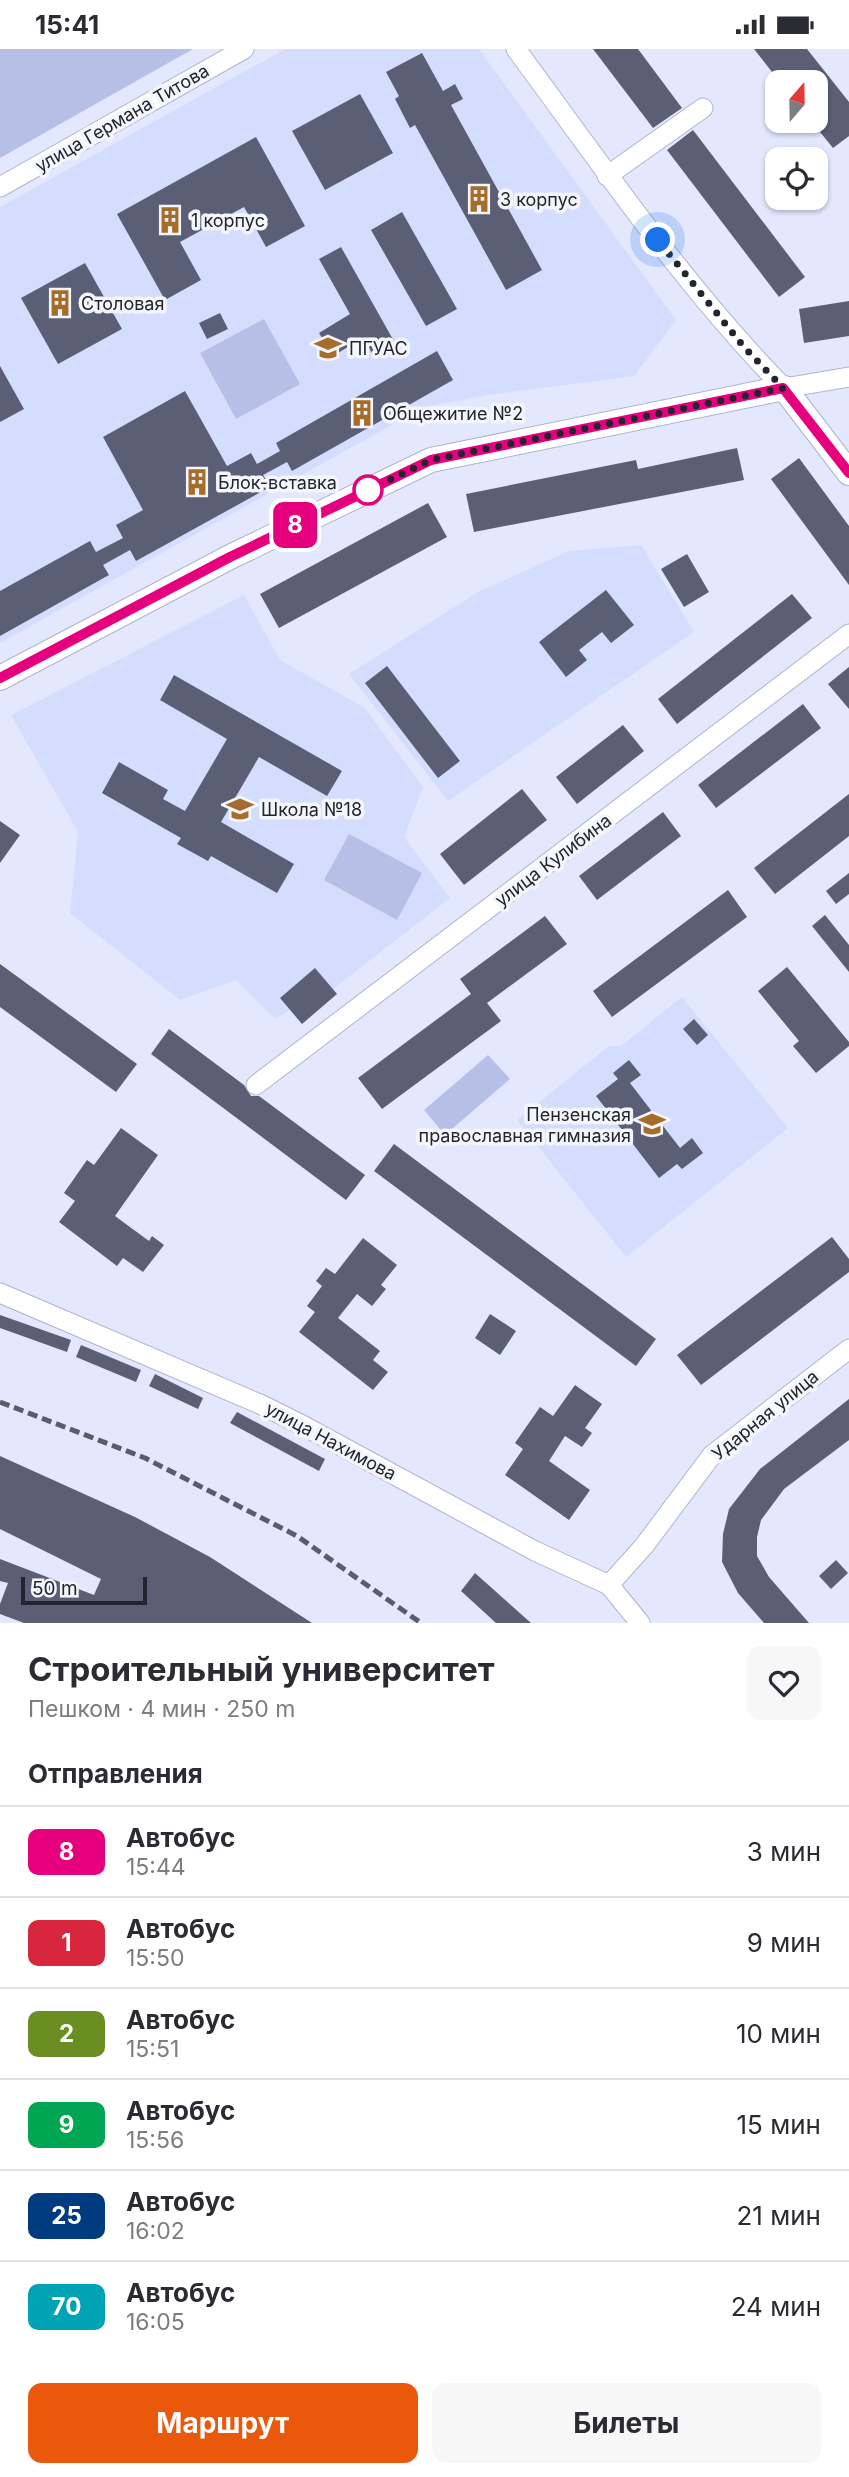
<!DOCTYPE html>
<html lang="ru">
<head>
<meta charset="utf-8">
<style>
	:root { --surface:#fff; --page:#f7f7f7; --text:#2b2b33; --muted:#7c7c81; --line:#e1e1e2; --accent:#ea580c }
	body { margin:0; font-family:Inter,sans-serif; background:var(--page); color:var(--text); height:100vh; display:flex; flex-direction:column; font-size:26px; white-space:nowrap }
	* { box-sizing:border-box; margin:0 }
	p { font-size:23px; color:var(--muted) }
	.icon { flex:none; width:38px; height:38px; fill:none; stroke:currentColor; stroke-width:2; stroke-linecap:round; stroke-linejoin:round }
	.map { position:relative; height:1574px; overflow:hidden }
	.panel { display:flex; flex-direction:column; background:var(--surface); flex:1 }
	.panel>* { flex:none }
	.badge { padding:0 14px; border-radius:10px; font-size:24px; line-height:46px }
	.needle { width:46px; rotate:20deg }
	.fabs { position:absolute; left:765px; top:21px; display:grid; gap:14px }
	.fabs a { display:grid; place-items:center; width:63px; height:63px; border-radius:14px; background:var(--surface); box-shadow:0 2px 5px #0004; font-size:35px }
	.scale { position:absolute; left:21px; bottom:18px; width:126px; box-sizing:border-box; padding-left:7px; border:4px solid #22242e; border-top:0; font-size:19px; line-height:24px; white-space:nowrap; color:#22242e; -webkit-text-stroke:5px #f5f6fb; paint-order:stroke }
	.you { position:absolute; width:35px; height:35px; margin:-18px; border:5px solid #fff; border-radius:50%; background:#1a73e8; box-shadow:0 0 0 10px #1a73e833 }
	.map>.badge { position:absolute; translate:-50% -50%; box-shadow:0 0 0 4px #fff }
	h2 { padding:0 28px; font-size:26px; line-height:63px }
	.round { display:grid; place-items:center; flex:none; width:74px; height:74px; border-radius:14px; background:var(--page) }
	.overview { display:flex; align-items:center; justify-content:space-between; height:119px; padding:0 28px }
	h1 { font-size:33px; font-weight:700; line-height:52px }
	.button { display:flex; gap:14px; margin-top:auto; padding:14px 28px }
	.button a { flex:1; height:80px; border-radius:14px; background:var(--accent); color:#fff; font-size:28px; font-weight:700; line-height:80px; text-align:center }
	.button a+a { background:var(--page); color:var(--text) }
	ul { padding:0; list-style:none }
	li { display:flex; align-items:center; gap:21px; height:91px; padding:0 28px; border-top:2px solid var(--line) }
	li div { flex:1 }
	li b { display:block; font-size:26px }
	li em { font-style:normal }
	li .badge { min-width:77px; font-weight:700; text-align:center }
	.status { display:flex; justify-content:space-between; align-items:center; height:49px; padding:0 35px; background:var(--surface); direction:ltr }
	.status svg { height:19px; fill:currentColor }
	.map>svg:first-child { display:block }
	.built { fill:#d5ddff }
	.green { fill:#b6bfe6 }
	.building { fill:#5a5f76 }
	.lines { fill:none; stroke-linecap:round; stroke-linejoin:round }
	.minor-casing { stroke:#aeb4ce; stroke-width:21 }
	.major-casing { stroke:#aeb4ce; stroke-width:26 }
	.minor { stroke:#fff; stroke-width:19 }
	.major { stroke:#fff; stroke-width:24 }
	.rail { stroke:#595c6a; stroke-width:5; stroke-dasharray:10 5; stroke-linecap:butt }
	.line-casing { stroke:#fff; stroke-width:16 }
	.line { stroke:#e6007e; stroke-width:10 }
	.walk { stroke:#22242e; stroke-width:7; stroke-dasharray:0 12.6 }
	.stop-dot { fill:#fff; stroke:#e6007e; stroke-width:3.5 }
	.labels { text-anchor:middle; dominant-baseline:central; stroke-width:7; stroke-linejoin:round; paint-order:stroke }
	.street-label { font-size:18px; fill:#22242e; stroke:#f5f6fb }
	.poi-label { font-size:18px; fill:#22242e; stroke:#f5f6fb; text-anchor:start }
</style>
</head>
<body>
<div class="status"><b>15:41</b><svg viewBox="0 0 49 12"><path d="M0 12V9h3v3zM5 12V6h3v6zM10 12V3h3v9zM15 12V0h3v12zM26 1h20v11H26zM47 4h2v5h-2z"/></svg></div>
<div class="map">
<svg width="849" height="1574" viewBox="0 0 849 1574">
	<rect width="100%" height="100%" fill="#e3e8fe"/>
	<g class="built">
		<polygon points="285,0 479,0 676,271 634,327 488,346 424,358 0,594 0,158"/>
		<polygon points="641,496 694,583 448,752 349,625 478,543 569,502"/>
		<polygon points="244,546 280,611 365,659 423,738 404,788 450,849 333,940 337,945 302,975 290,961 275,970 236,931 180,951 70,864 78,783 11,666"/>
		<polygon points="682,948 788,1079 626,1208 517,1071 609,997 621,997"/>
	</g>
	<g class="green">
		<polygon points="0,0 193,0 0,109"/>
		<polygon points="264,270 300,335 236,370 200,304"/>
		<polygon points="349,785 422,824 397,871 324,831"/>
		<polygon points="488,1006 510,1030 445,1086 424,1061"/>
	</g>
	<g class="building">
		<polygon points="593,0 638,0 682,59 653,79"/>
		<polygon points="754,0 807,0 849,53 849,87 833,99 816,78 816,33 780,33"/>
		<polygon points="422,4 443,42 455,35 463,50 451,56 542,221 506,241 415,76 410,79 395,50 399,47 386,23"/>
		<polygon points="360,45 393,104 325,141 292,82"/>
		<polygon points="693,81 805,228 779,248 667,101"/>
		<polygon points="256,88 305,177 266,198 244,158 180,193 201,231 165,251 117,165"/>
		<polygon points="402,163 457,260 426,277 371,181"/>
		<polygon points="341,198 395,294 373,306 363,289 333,307 319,284 350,265 319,210"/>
		<polygon points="85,214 122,280 58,315 21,249"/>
		<polygon points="849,252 849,287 804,294 799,260"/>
		<polygon points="220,264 228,280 207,290 199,274"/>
		<polygon points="437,302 453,331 292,422 287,413 263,426 270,438 136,512 130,501 103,516 109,526 0,587 0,542 90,492 96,503 123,489 116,476 143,461 103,388 185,342 227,417 251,404 257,415 280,402 276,394"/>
		<polygon points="0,317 24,360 0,373"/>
		<polygon points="737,399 744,431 474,483 466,445 636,411 638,420"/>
		<polygon points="799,409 849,477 849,536 771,430"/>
		<polygon points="428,454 447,488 279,579 260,545"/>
		<polygon points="687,505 709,543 684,558 661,520"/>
		<polygon points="606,541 634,576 611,594 602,583 579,601 587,611 566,628 539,593"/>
		<polygon points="792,545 812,569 677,675 658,650"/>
		<polygon points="387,617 460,712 438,729 365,634"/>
		<polygon points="849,618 849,660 828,635"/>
		<polygon points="174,626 342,722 327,747 259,708 221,773 294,815 277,844 211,807 208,812 177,795 181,789 102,744 119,713 168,741 163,750 185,762 227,690 160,651"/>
		<polygon points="803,655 821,679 716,759 698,736"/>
		<polygon points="623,676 644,702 577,755 556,728"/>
		<polygon points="522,740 547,771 464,836 440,805"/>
		<polygon points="849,745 849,787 775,845 754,819"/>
		<polygon points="663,763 681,787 597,851 579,827"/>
		<polygon points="0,772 20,786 0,814"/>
		<polygon points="849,824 849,845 836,855 826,842"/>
		<polygon points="728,841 747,868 612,968 593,942"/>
		<polygon points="825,866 849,896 849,923 812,877"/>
		<polygon points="545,867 567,895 487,954 501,972 382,1060 358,1029 471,945 460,930"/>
		<polygon points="0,915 137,1015 116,1043 0,958"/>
		<polygon points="787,918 849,993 849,997 816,1024 793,997 799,992 758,942"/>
		<polygon points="315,919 337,945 302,975 280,949"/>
		<polygon points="694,970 708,986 697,996 683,980"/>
		<polygon points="169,980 244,1036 251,1047 259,1047 365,1126 346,1151 151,1005"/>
		<polygon points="629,1011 641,1026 630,1034 680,1099 692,1089 703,1104 682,1120 677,1115 659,1129 596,1047 618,1030 613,1024"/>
		<polygon points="121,1079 158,1106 115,1167 149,1192 152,1187 164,1196 143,1223 123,1209 117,1217 59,1173 75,1152 64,1144 87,1111 94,1116"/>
		<polygon points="394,1095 656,1290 636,1317 374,1122"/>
		<polygon points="832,1188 849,1210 849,1223 701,1336 677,1306"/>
		<polygon points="363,1189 397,1216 381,1236 386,1240 372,1257 357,1245 338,1269 380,1302 373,1311 388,1323 373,1341 299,1283 315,1263 307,1257 322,1237 316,1232 326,1219 335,1225"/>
		<polygon points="490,1265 516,1282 500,1306 475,1289"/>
		<polygon points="0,1266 71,1291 67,1303 0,1279"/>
		<polygon points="81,1296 141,1321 136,1333 76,1308"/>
		<polygon points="155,1325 203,1349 198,1360 149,1337"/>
		<polygon points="575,1336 602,1355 585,1379 592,1384 582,1398 565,1387 549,1412 590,1441 569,1471 505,1426 523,1400 515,1394 540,1358 553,1367"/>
		<polygon points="849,1350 849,1391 784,1440 761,1471 757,1488 757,1507 769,1528 809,1574 764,1574 738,1544 722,1513 723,1485 729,1460 760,1420"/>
		<polygon points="237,1363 325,1410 319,1422 230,1374"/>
		<polygon points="0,1407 135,1468 210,1508 312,1574 24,1574 0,1565 0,1555 8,1534 0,1532 0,1510 94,1546 101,1530 0,1480"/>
		<polygon points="836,1511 848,1524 831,1540 819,1527"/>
		<polygon points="475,1524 531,1574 496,1574 461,1542"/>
	</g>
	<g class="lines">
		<defs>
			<g id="minor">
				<path d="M516 0C601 115 683 236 784 339L849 328"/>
				<polyline points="607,127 703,59"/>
				<polyline points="0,138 244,0"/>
				<polyline points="256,1036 849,585"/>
				<polyline points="0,1244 262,1356 306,1378 535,1502 609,1536 640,1574"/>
				<polyline points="609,1536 644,1497 712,1406 849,1300"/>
			</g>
			<polyline id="major" points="0,629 230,508 431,411 784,339 849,424"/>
		</defs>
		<use href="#minor" class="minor-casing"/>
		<use href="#major" class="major-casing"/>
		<use href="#minor" class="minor"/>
		<use href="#major" class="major"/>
		<polyline class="rail" points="0,1353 145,1409 297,1487 421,1574"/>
	</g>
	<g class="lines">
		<defs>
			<polyline id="line" points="0,629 230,508 431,411 783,339 849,424"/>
		</defs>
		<use href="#line" class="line-casing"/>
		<use href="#line" class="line"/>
		<polyline class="walk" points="368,441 431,411 783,339 744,298 658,191"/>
	</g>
	<defs>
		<symbol id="building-bare" viewBox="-9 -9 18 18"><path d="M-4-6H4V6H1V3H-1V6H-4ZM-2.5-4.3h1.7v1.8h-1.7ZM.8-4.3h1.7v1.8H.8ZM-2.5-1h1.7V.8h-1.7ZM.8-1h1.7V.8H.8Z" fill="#a56c2a" stroke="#f5f6fb" stroke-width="2.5" paint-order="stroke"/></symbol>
		<symbol id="university-bare" viewBox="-9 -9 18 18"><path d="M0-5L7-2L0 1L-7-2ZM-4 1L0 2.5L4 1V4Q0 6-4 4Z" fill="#a56c2a" stroke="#f5f6fb" stroke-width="2.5" paint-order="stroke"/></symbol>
		<symbol id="school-bare" viewBox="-9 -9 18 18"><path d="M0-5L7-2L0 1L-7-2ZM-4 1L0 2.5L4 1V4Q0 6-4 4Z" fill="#a56c2a" stroke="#f5f6fb" stroke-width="2.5" paint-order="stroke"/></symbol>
	</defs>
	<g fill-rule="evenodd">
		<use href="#building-bare" x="460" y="131" width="38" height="38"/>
		<use href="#building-bare" x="151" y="152" width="38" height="38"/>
		<use href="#building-bare" x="41" y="235" width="38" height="38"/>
		<use href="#university-bare" x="309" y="280" width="38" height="38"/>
		<use href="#building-bare" x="343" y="345" width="38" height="38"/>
		<use href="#building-bare" x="178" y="414" width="38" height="38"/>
		<use href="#school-bare" x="221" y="741" width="38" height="38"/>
		<use href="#school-bare" x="633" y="1056" width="38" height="38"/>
	</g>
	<circle class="stop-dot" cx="368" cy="441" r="14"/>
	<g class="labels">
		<g class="street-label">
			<text transform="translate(122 69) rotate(-30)">улица Германа Титова</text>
			<text transform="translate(553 811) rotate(-37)">улица Кулибина</text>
			<text transform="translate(765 1366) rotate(-39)">Ударная улица</text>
			<text transform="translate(331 1392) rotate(28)">улица Нахимова</text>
		</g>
		<g class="poi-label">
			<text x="500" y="150">3 корпус</text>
			<text x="191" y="171">1 корпус</text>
			<text x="81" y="254">Столовая</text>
			<text x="349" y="299">ПГУАС</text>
			<text x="383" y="364">Общежитие №2</text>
			<text x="218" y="433">Блок-вставка</text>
			<text x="261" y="760">Школа №18</text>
			<text x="631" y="1065" text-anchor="end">Пензенская<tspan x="631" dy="21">православная гимназия</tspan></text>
		</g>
	</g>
</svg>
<div class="fabs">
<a><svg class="needle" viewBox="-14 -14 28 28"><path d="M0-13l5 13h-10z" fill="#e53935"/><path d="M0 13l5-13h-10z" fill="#7c7c81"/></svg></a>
<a><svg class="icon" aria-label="locate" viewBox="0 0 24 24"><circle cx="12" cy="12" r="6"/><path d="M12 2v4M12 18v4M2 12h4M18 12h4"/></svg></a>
</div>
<div class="scale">50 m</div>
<div class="you" style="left:658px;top:191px"></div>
<b class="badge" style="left:295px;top:476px;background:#e6007e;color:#fff">8</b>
</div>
<section class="panel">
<div class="overview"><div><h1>Строительный университет</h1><p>Пешком · 4 мин · 250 m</p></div><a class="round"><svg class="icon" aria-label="heart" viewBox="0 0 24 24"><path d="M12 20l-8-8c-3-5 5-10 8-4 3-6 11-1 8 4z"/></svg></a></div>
<h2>Отправления</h2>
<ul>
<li><span class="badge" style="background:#e6007e;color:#fff">8</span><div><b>Автобус</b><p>15:44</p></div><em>3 мин</em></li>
<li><span class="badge" style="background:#d7263d;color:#fff">1</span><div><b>Автобус</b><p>15:50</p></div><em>9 мин</em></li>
<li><span class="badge" style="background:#6b8e23;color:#fff">2</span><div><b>Автобус</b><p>15:51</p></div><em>10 мин</em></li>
<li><span class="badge" style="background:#00a651;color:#fff">9</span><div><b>Автобус</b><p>15:56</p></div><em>15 мин</em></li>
<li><span class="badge" style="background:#003b80;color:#fff">25</span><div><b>Автобус</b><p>16:02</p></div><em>21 мин</em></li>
<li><span class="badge" style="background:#00a3b4;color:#fff">70</span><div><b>Автобус</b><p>16:05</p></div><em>24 мин</em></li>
</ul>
<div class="button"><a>Маршрут</a><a>Билеты</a></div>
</section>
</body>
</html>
